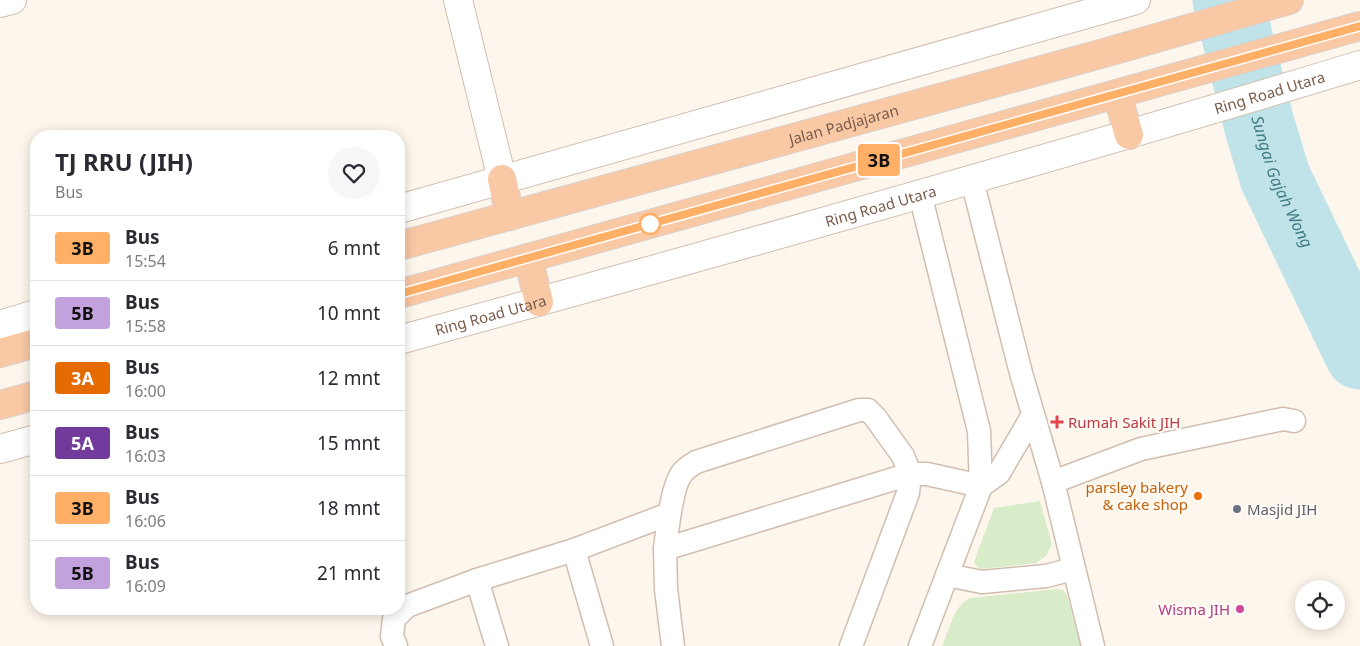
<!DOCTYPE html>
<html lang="id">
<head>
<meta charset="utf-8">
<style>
	:root { --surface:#fff; --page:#f7f7f7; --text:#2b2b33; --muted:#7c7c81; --line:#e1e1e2 }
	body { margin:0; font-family:"Noto Sans",sans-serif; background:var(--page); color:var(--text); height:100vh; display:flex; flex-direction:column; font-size:19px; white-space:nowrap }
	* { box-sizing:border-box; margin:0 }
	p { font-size:16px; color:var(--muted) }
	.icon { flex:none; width:28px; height:28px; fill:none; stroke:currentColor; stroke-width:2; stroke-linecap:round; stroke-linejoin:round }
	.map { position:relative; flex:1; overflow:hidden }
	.sheet { position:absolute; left:30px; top:130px; width:375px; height:485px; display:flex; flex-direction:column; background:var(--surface); border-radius:20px; box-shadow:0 2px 12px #0003 }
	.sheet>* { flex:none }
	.badge { padding:0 10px; border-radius:4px; font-size:18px; line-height:32px }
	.fabs { position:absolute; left:1295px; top:580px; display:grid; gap:10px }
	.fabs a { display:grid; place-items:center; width:50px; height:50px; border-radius:50%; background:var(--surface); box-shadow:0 2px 12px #0003; font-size:25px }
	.map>.badge { position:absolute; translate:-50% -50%; box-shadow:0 0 0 2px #fff }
	.round { display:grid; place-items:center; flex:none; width:52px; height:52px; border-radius:26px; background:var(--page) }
	.overview { display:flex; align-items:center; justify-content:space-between; height:85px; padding:0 25px }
	h1 { font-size:24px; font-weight:700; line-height:38px }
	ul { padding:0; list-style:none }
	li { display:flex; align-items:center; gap:15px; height:65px; padding:0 25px; border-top:1px solid var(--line) }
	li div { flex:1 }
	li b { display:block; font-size:19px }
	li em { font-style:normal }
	li .badge { min-width:55px; font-weight:700; text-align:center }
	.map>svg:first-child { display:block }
	.green { fill:#d8ecc9 }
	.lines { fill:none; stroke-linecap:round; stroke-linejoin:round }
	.river { stroke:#bfe3e8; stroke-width:71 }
	.service-casing { stroke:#d1beb0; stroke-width:25 }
	.minor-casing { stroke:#d1beb0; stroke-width:30 }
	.tertiary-casing { stroke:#d1beb0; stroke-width:30 }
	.trunk-casing { stroke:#dad1cd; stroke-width:30 }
	.service { stroke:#fff; stroke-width:22 }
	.minor { stroke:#fff; stroke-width:28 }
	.tertiary { stroke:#fff; stroke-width:28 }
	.trunk { stroke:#f9c8a4; stroke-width:28 }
	.line-casing { stroke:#fff; stroke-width:11 }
	.line { stroke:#ffaf66; stroke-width:8 }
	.stop-dot { fill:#fff; stroke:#ffaf66; stroke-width:2.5 }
	.health-dot { fill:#e0444e; stroke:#fffaf3; stroke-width:2 }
	.food-dot { fill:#e8710a; stroke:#fffaf3; stroke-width:2 }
	.worship-dot { fill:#6b7280; stroke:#fffaf3; stroke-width:2 }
	.hotel-dot { fill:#d1479c; stroke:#fffaf3; stroke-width:2 }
	.labels { text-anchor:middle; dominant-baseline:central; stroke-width:4.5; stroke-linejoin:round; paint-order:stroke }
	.street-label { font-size:15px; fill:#7a5c4d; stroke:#fffaf3 }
	.health-label { font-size:15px; fill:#be3a42; stroke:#fffaf3; text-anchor:start }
	.food-label { font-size:15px; fill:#c56008; stroke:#fffaf3; text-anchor:end }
	.worship-label { font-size:15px; fill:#5b616d; stroke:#fffaf3; text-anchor:start }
	.hotel-label { font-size:15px; fill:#b23c85; stroke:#fffaf3; text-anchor:end }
	.water-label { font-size:16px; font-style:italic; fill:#437c86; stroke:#fffaf3 }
</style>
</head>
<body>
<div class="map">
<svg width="1360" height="646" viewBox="0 0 1360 646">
	<rect width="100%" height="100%" fill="#fdf6ec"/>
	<g class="green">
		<polygon points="1040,501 1052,545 1046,556 1036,563 982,569 977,567 974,562 994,508"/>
		<path d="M1056 589 1063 590 1067 595 1081 646H942C949 631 954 605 970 598Z"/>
	</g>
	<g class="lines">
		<path class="river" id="s1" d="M1228 0 1259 124 1275 177 1360 354"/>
		<defs>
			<g id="service">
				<polyline points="972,180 1021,373 1053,482 1093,646"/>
				<polyline points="1053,482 1141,449 1283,419 1294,421"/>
				<path d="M665 549C667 531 672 484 683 472 686 468 692 465 696 462L859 410H868L875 417 903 456 910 474 908 493 851 646"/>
				<polyline points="574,550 602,646"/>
				<polyline points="947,575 982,582 1046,576 1073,569"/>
				<polyline points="477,580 497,646"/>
				<polyline points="396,646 392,636 394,619 407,606 477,580 574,550 669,514"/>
				<polyline points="673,646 666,589 665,549 910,474 927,474 981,486 999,473 1033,415"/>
				<polyline points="920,646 981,486 979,431 920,194"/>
			</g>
			<g id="minor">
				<polyline points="458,0 502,179"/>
				<polyline points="0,3 12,0"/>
			</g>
			<g id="tertiary">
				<polyline points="399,209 1136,0"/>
				<polyline points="0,325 36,314"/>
				<path id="s2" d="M399 340C720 252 1041 162 1360 65"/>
				<polyline points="0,449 36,439"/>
			</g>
			<g id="trunk">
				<polyline points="1117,94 1129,135"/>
				<polyline points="502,179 510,216"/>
				<path id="s3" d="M399 246 1104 53 1289 0"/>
				<polyline points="528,258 539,302"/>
				<polyline points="399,294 1360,26"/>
				<polyline points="0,353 36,343"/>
				<polyline points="0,405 36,395"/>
			</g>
		</defs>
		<use href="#service" class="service-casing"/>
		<use href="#minor" class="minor-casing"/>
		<use href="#tertiary" class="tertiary-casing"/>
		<use href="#trunk" class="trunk-casing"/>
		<use href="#service" class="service"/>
		<use href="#minor" class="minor"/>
		<use href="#tertiary" class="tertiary"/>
		<use href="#trunk" class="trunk"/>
	</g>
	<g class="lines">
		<defs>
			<polyline id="line" points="399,294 1360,26"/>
		</defs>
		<use href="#line" class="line-casing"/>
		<use href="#line" class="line"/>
	</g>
	<circle class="stop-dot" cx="650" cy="224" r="10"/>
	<path class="health-dot" d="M1054.5 414.5h5v5h5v5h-5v5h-5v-5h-5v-5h5z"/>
	<circle class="food-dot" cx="1198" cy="496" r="5"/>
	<circle class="worship-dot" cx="1237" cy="509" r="5"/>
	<circle class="hotel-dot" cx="1240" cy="609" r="5"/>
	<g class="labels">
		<g class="street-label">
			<text stroke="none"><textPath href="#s2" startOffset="905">Ring Road Utara</textPath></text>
			<text stroke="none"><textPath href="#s3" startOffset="461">Jalan Padjajaran</textPath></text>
			<text stroke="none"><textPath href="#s2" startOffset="500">Ring Road Utara</textPath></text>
			<text stroke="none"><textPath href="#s2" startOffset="95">Ring Road Utara</textPath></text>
		</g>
		<g class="health-label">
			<text x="1068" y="422">Rumah Sakit JIH</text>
		</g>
		<g class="food-label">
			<text x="1188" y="487">parsley bakery<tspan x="1188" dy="17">&amp; cake shop</tspan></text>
		</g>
		<g class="worship-label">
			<text x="1247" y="509">Masjid JIH</text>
		</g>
		<g class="hotel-label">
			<text x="1230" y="609">Wisma JIH</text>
		</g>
		<g class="water-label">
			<text stroke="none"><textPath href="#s1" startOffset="190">Sungai Gajah Wong</textPath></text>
		</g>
	</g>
</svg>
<div class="fabs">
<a><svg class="icon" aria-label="locate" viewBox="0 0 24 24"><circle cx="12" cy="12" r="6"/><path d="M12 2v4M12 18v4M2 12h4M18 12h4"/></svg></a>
</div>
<b class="badge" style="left:879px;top:160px;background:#ffaf66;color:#111">3B</b>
<section class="sheet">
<div class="overview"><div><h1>TJ RRU (JIH)</h1><p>Bus</p></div><a class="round"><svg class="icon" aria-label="heart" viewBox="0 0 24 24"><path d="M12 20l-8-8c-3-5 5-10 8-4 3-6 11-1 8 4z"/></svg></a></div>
<ul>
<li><span class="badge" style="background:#ffaf66;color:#111">3B</span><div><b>Bus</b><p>15:54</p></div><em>6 mnt</em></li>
<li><span class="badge" style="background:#c3a1dd;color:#111">5B</span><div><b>Bus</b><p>15:58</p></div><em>10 mnt</em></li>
<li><span class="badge" style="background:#e56a00;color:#fff">3A</span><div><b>Bus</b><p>16:00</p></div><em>12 mnt</em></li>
<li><span class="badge" style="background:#723a9b;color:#fff">5A</span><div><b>Bus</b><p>16:03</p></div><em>15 mnt</em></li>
<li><span class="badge" style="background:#ffaf66;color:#111">3B</span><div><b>Bus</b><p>16:06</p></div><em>18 mnt</em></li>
<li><span class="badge" style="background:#c3a1dd;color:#111">5B</span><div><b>Bus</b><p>16:09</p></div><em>21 mnt</em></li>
</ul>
</section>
</div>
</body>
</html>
